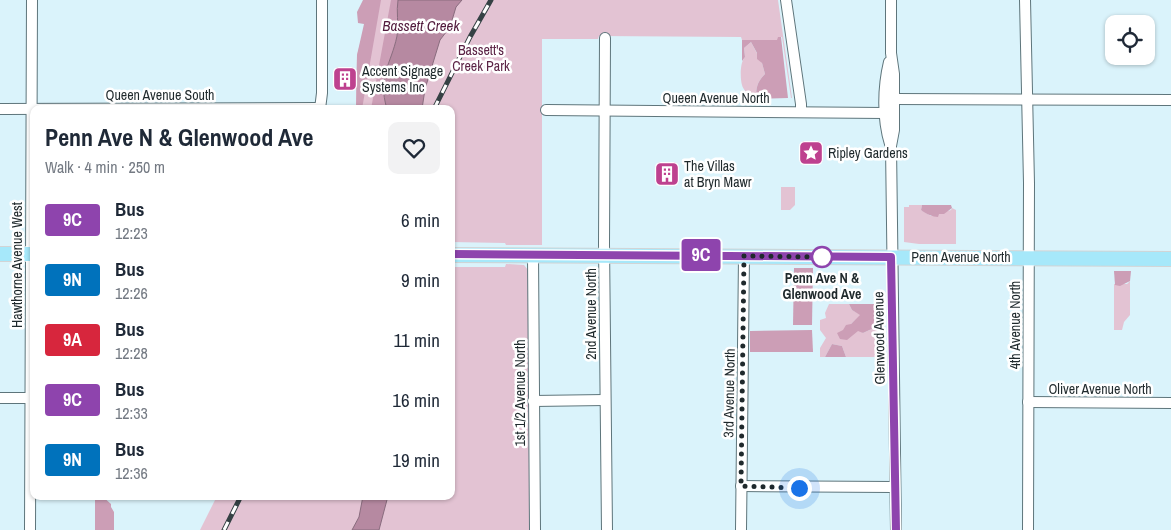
<!DOCTYPE html>
<html lang="en">
<head>
<meta charset="utf-8">
<style>
	:root { --surface:#fff; --page:#f2f2f3; --text:#1f2937; --muted:#747a83 }
	body { margin:0; font-family:"Archivo Narrow",sans-serif; background:var(--page); color:var(--text); height:100vh; display:flex; flex-direction:column; font-size:19px; white-space:nowrap }
	* { box-sizing:border-box; margin:0 }
	p { font-size:16px; color:var(--muted) }
	.icon { flex:none; width:28px; height:28px; fill:none; stroke:currentColor; stroke-width:2; stroke-linecap:round; stroke-linejoin:round }
	.map { position:relative; flex:1; overflow:hidden }
	.sheet { position:absolute; left:30px; top:105px; width:425px; height:395px; display:flex; flex-direction:column; background:var(--surface); border-radius:10px; box-shadow:0 1px 4px #0004 }
	.sheet>* { flex:none }
	.badge { padding:0 10px; border-radius:4px; font-size:18px; line-height:32px }
	.fabs { position:absolute; left:1105px; top:15px; display:grid; gap:10px }
	.fabs a { display:grid; place-items:center; width:50px; height:50px; border-radius:10px; background:var(--surface); box-shadow:0 1px 4px #0004; font-size:25px }
	.you { position:absolute; width:25px; height:25px; margin:-12px; border:4px solid #fff; border-radius:50%; background:#1a73e8; box-shadow:0 0 0 8px #1a73e833 }
	.map>.badge { position:absolute; translate:-50% -50%; box-shadow:0 0 0 2px #fff }
	.round { display:grid; place-items:center; flex:none; width:52px; height:52px; border-radius:10px; background:var(--page) }
	.headline { display:flex; align-items:center; justify-content:space-between; height:85px; padding:0 15px }
	h1 { font-size:24px; font-weight:700; line-height:38px }
	ul { padding:0; list-style:none }
	li { display:flex; align-items:center; gap:15px; height:60px; padding:0 15px }
	li div { flex:1 }
	li b { display:block; font-size:19px }
	li em { font-style:normal }
	li .badge { min-width:55px; font-weight:700; text-align:center }
	.map>svg:first-child { display:block }
	.green { fill:#e3c3d3 }
	.forest { fill:#cc9eb6 }
	.water { fill:#b689a1; stroke:#896c7e }
	.lines { fill:none; stroke-linecap:round; stroke-linejoin:round }
	.minor-casing { stroke:#5e757b; stroke-width:12 }
	.major-casing { stroke:#d2d4d5; stroke-width:16 }
	.minor { stroke:#fff; stroke-width:10 }
	.major { stroke:#a6e8fa; stroke-width:14 }
	.rail-casing { stroke:#354144; stroke-width:5 }
	.rail { stroke:#fff; stroke-width:3; stroke-dasharray:9; stroke-linecap:butt }
	.line-casing { stroke:#fff; stroke-width:11 }
	.line { stroke:#8e44ad; stroke-width:8 }
	.walk { stroke:#1f292c; stroke-width:5; stroke-dasharray:0 9 }
	.stop-dot { fill:#fff; stroke:#8e44ad; stroke-width:2.5 }
	.labels { text-anchor:middle; dominant-baseline:central; stroke-width:5; stroke-linejoin:round; paint-order:stroke }
	.park-label { font-size:14px; fill:#5c2446; stroke:#fff }
	.poi-label { font-size:14px; fill:#1f292c; stroke:#fff; text-anchor:start }
	.street-label { font-size:14px; fill:#1f292c; stroke:#fff }
	.stop-label { font-size:14px; font-weight:bold; fill:#1f292c; stroke:#fff }
	.water-label { font-size:15px; font-style:italic; fill:#521b3d; stroke:#fff }
</style>
</head>
<body>
<div class="map">
<svg width="1171" height="530" viewBox="0 0 1171 530">
	<rect width="100%" height="100%" fill="#daf3fb"/>
	<g class="green">
		<polygon points="372,0 778,0 792,98 791,98 782,37 778,37 778,40 742,40 741,37 599,36 598,39 542,39 542,245 506,245 505,243 451,242 451,109 356,109 357,55"/>
		<path d="M751 42 762 63 765 74C757 82 756 88 756 99H748C748 92 743 90 742 85 740 78 740 62 745 57L744 48Z"/>
		<polygon points="781,187 795,187 795,205 790,210 781,210"/>
		<polygon points="909,205 922,205 921,210 931,216 951,210 952,208 956,210 956,244 919,244 904,242 904,207 909,207"/>
		<polygon points="506,264 524,265 528,270 530,530 200,530 217,496 451,496 451,267 505,267"/>
		<polygon points="1130,281 1130,315 1124,322 1122,330 1114,330 1114,284 1127,284"/>
		<polygon points="829,304 849,304 852,310 861,315 851,324 863,333 878,326 879,357 846,357 842,346 832,344 825,357 820,357 820,348 826,338 820,330 820,320 826,318 825,313"/>
	</g>
	<g class="forest">
		<polygon points="363,0 381,0 362,109 356,109 357,55 364,24 358,23 357,12"/>
		<path d="M391 0H398C396 11 399 24 397 36 391 66 377 74 387 109H371Z"/>
		<path d="M778 37H781L788 98 756 99C756 88 757 82 765 74L762 63 757 59V53L751 42 744 48 745 57 742 61V40H777Z"/>
		<path d="M922 205H951L952 208 944 214H939L938 217C933 217 926 214 921 210Z"/>
		<polygon points="794,268 813,268 812,325 793,325"/>
		<polygon points="1114,271 1131,271 1130,281 1120,286 1115,285"/>
		<polygon points="849,304 877,304 878,326 863,333 858,331 847,340 840,339 837,333 843,330 846,325 851,324 860,315 852,310"/>
		<polygon points="812,330 813,352 750,352 750,331"/>
		<polygon points="832,344 842,346 846,357 825,357"/>
		<polygon points="95,496 102,496 111,504 111,507 114,512 114,530 95,530"/>
	</g>
	<g class="water">
		<path d="M398 0H462L456 7 450 27 440 40 425 89 422 109H387C377 76 391 65 397 36 399 24 396 11 398 0Z"/>
		<polygon points="363,496 388,496 379,530 352,530 359,517"/>
	</g>
	<g class="lines">
		<defs>
			<g id="minor">
				<polyline points="786,0 801,104 801,112"/>
				<polyline points="891,0 891,53 894,74 894,130 891,146 896,530"/>
				<polyline points="1025,0 1029,183 1028,530"/>
				<polyline points="605,38 604,244 607,530"/>
				<path d="M889 62C883 87 882 118 890 144"/>
				<polyline points="894,99 1171,100"/>
				<polyline points="0,109 320,108"/>
				<polyline points="320,109 322,93 322,0"/>
				<polyline points="546,110 885,113"/>
				<polyline points="533,255 535,530"/>
				<polyline points="0,398 34,398"/>
				<polyline points="533,401 605,400"/>
				<polyline points="1028,402 1171,403"/>
				<polyline points="741,486 894,487"/>
				<polyline points="30,530 32,0"/>
				<polyline points="741,530 744,256"/>
			</g>
			<g id="major">
				<polyline points="0,254 34,254"/>
				<polyline points="451,255 1171,259"/>
			</g>
		</defs>
		<use href="#minor" class="minor-casing"/>
		<use href="#major" class="major-casing"/>
		<use href="#minor" class="minor"/>
		<use href="#major" class="major"/>
		<defs>
			<g id="rail">
				<polyline points="434,109 470,37 491,0"/>
				<polyline points="224,530 241,496"/>
			</g>
		</defs>
		<use href="#rail" class="rail-casing"/>
		<use href="#rail" class="rail"/>
	</g>
	<g class="lines">
		<defs>
			<polyline id="line" points="451,254 891,257 896,530"/>
		</defs>
		<use href="#line" class="line-casing"/>
		<use href="#line" class="line"/>
		<polyline class="walk" points="799,488 741,486 744,256 822,257"/>
	</g>
	<defs>
		<symbol id="building-square" viewBox="-11 -11 22 22"><rect x="-9" y="-9" width="18" height="18" rx="4" fill="#be418f" stroke="#fff"/><path d="M-4-6H4V6H1V3H-1V6H-4ZM-2.5-4.3h1.7v1.8h-1.7ZM.8-4.3h1.7v1.8H.8ZM-2.5-1h1.7V.8h-1.7ZM.8-1h1.7V.8H.8Z" fill="#fff"/></symbol>
		<symbol id="sight-square" viewBox="-11 -11 22 22"><rect x="-9" y="-9" width="18" height="18" rx="4" fill="#be418f" stroke="#fff"/><path d="M0-6L1.8-2.2L6-1.7L2.9 1.2L3.7 5.4L0 3.3L-3.7 5.4L-2.9 1.2L-6-1.7L-1.8-2.2Z" fill="#fff"/></symbol>
	</defs>
	<g fill-rule="evenodd">
		<use href="#building-square" x="331" y="65" width="28" height="28"/>
		<use href="#sight-square" x="797" y="139" width="28" height="28"/>
		<use href="#building-square" x="653" y="160" width="28" height="28"/>
	</g>
	<circle class="stop-dot" cx="822" cy="257" r="10"/>
	<g class="labels">
		<g class="park-label">
			<text x="481" y="50">Bassett's<tspan x="481" dy="16">Creek Park</tspan></text>
		</g>
		<g class="poi-label">
			<text x="362" y="71">Accent Signage<tspan x="362" dy="16">Systems Inc</tspan></text>
			<text x="828" y="153">Ripley Gardens</text>
			<text x="684" y="166">The Villas<tspan x="684" dy="16">at Bryn Mawr</tspan></text>
		</g>
		<g class="street-label">
			<text x="160" y="95">Queen Avenue South</text>
			<text x="716" y="98">Queen Avenue North</text>
			<text x="961" y="257">Penn Avenue North</text>
			<text transform="translate(17 265) rotate(-90)">Hawthorne Avenue West</text>
			<text transform="translate(591 314) rotate(-90)">2nd Avenue North</text>
			<text transform="translate(1015 325) rotate(-90)">4th Avenue North</text>
			<text transform="translate(879 338) rotate(-91)">Glenwood Avenue</text>
			<text x="1100" y="389">Oliver Avenue North</text>
			<text transform="translate(520 393) rotate(-90)">1st 1/2 Avenue North</text>
			<text transform="translate(729 393) rotate(-89)">3rd Avenue North</text>
		</g>
		<g class="stop-label">
			<text x="822" y="278">Penn Ave N &amp;<tspan x="822" dy="16">Glenwood Ave</tspan></text>
		</g>
		<g class="water-label">
			<text x="421" y="25">Bassett Creek</text>
		</g>
	</g>
</svg>
<div class="fabs">
<a><svg class="icon" aria-label="locate" viewBox="0 0 24 24"><circle cx="12" cy="12" r="6"/><path d="M12 2v4M12 18v4M2 12h4M18 12h4"/></svg></a>
</div>
<div class="you" style="left:799px;top:488px"></div>
<b class="badge" style="left:701px;top:255px;background:#8e44ad;color:#fff">9C</b>
<section class="sheet">
<div class="headline"><div><h1>Penn Ave N &amp; Glenwood Ave</h1><p>Walk · 4 min · 250 m</p></div><a class="round"><svg class="icon" aria-label="heart" viewBox="0 0 24 24"><path d="M12 20l-8-8c-3-5 5-10 8-4 3-6 11-1 8 4z"/></svg></a></div>
<ul>
<li><span class="badge" style="background:#8e44ad;color:#fff">9C</span><div><b>Bus</b><p>12:23</p></div><em>6 min</em></li>
<li><span class="badge" style="background:#0072bc;color:#fff">9N</span><div><b>Bus</b><p>12:26</p></div><em>9 min</em></li>
<li><span class="badge" style="background:#d7263d;color:#fff">9A</span><div><b>Bus</b><p>12:28</p></div><em>11 min</em></li>
<li><span class="badge" style="background:#8e44ad;color:#fff">9C</span><div><b>Bus</b><p>12:33</p></div><em>16 min</em></li>
<li><span class="badge" style="background:#0072bc;color:#fff">9N</span><div><b>Bus</b><p>12:36</p></div><em>19 min</em></li>
</ul>
</section>
</div>
</body>
</html>
